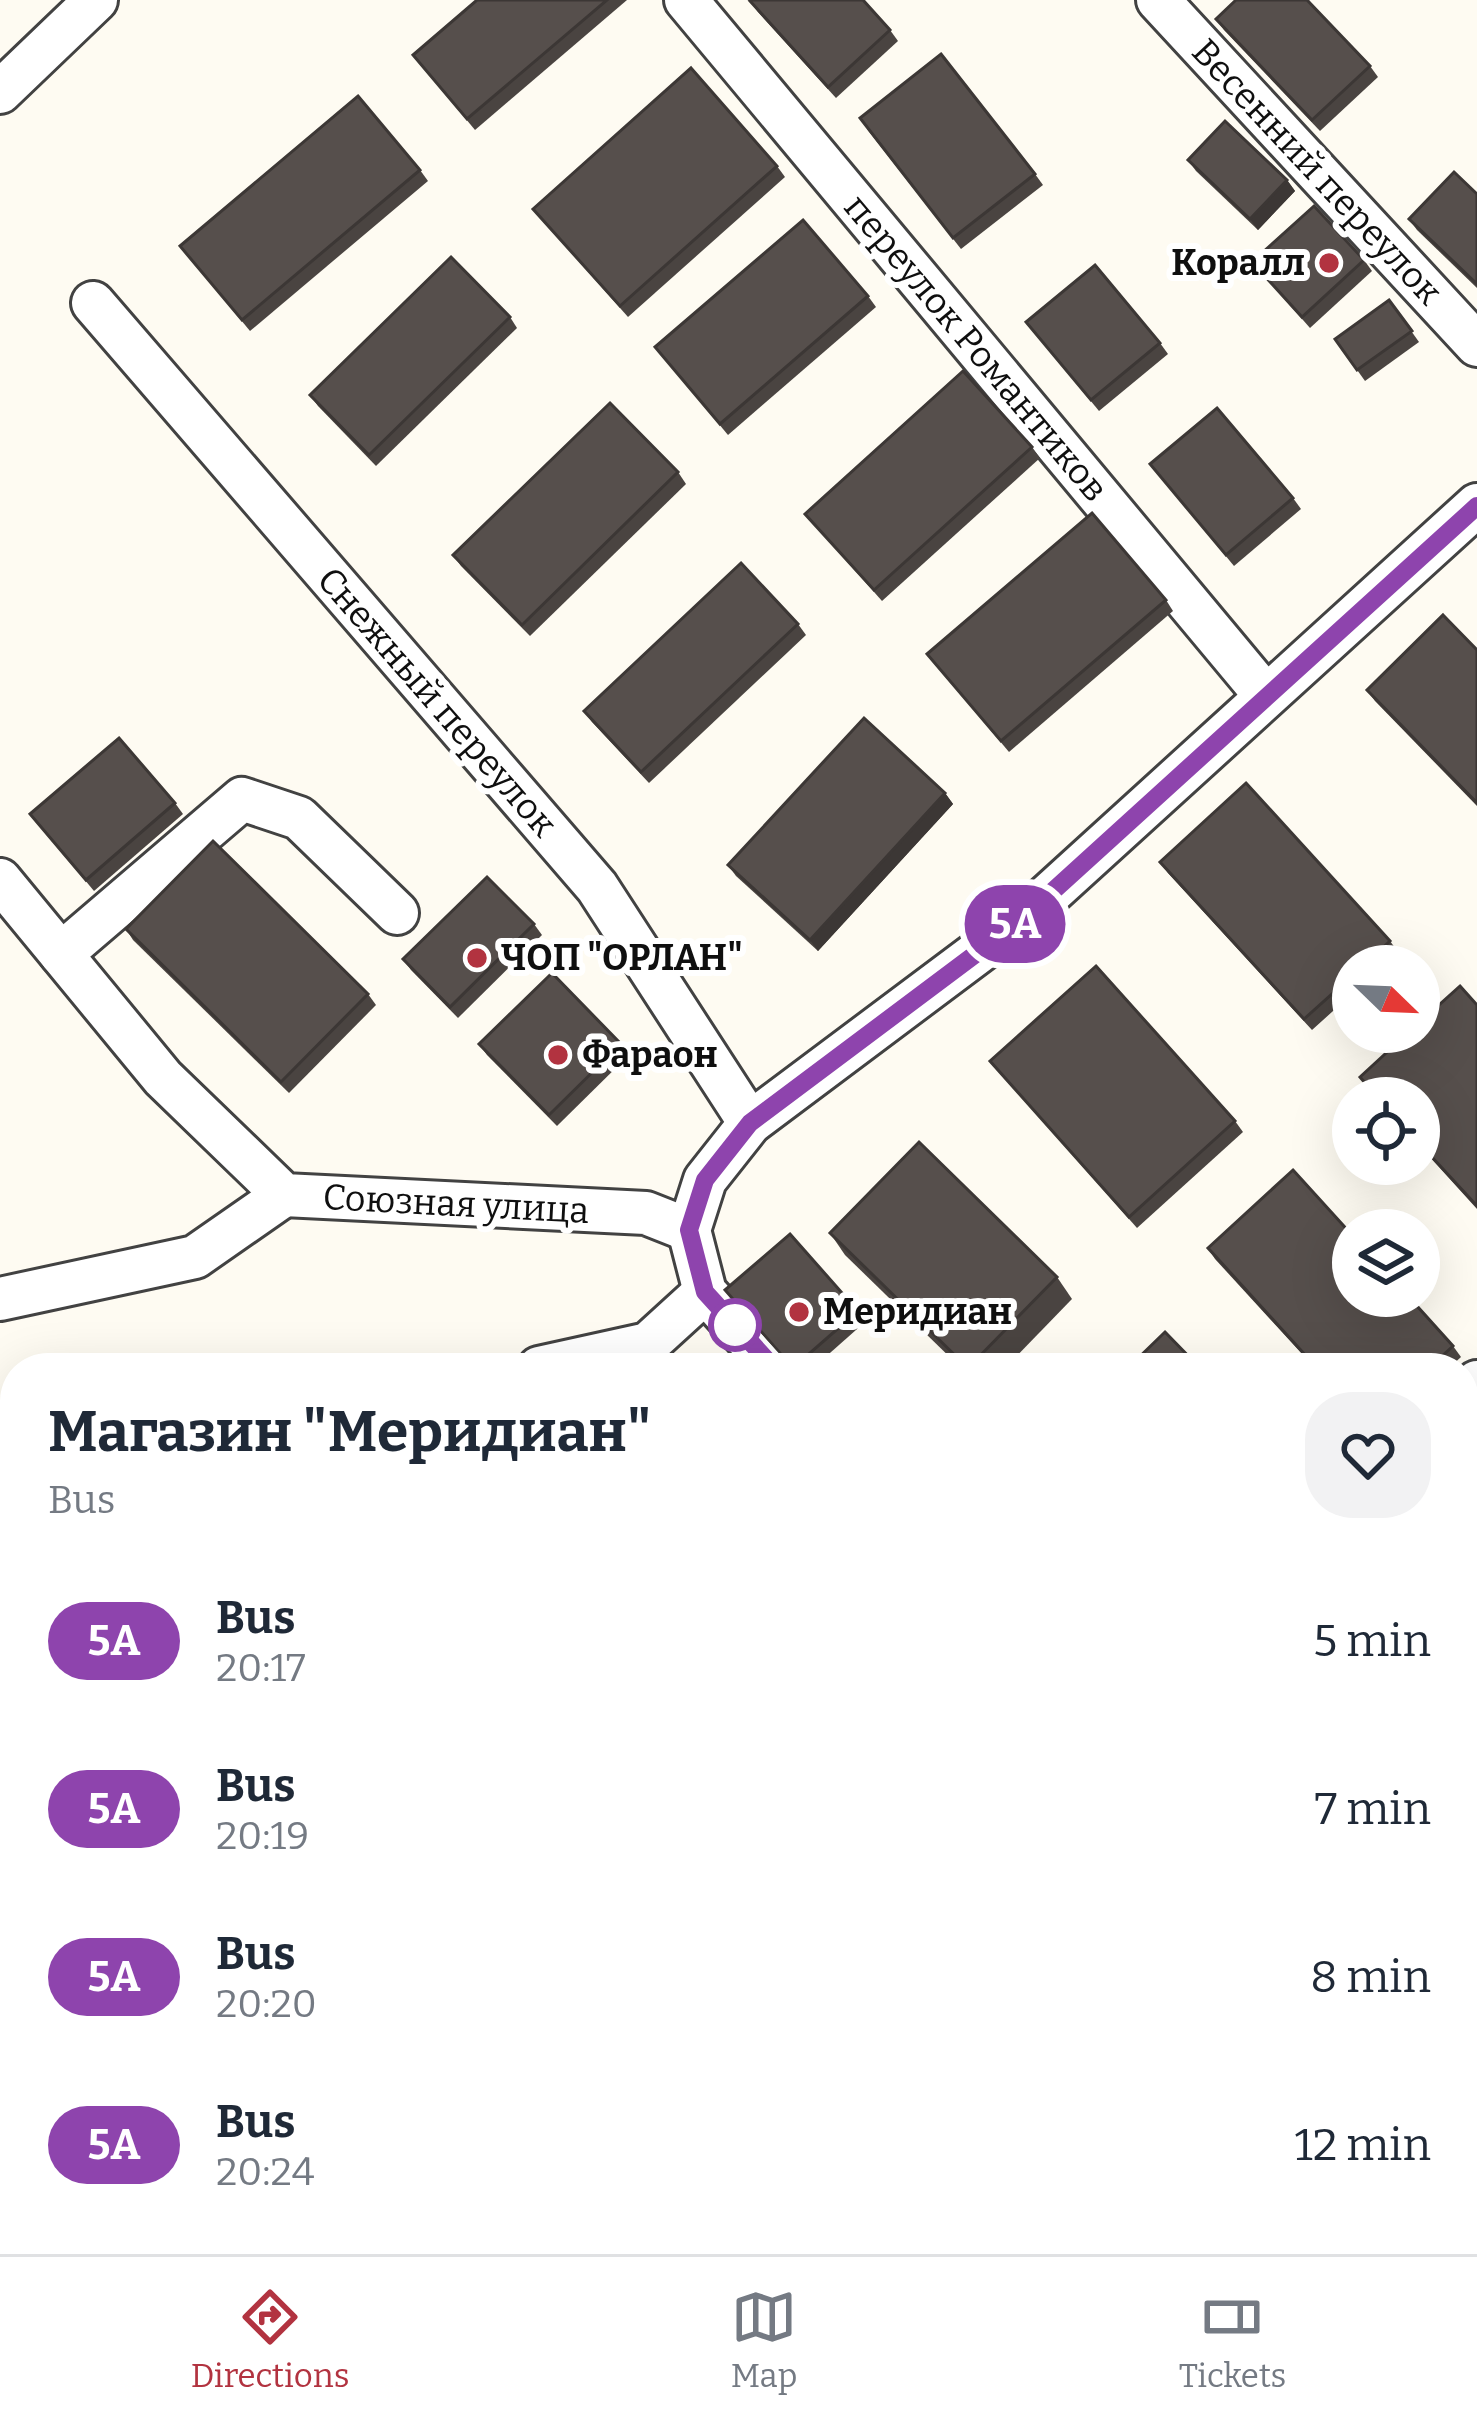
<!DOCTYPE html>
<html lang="en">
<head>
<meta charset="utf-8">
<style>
	:root { --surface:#fff; --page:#f2f2f3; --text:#1f2937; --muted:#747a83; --line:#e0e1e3; --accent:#b23340 }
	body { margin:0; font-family:Bitter,serif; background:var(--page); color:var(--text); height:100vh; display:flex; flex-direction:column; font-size:45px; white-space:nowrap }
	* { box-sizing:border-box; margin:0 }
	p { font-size:39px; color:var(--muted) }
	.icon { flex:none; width:66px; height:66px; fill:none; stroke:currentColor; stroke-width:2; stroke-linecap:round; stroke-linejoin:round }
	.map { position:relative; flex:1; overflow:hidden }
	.drawer { position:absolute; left:0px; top:1353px; width:1479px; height:903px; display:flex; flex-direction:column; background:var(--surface); border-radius:48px 48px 0 0; box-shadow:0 12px 48px #0002 }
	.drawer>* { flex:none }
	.badge { padding:0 24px; border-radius:39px; font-size:42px; line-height:78px }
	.needle { width:78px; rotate:113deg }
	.tools { position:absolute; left:1332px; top:945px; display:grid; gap:24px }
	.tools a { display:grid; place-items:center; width:108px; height:108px; border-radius:50%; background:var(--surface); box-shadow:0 12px 48px #0002; font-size:60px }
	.map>.badge { position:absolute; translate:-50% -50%; box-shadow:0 0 0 6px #fff }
	.round { display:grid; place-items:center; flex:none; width:126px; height:126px; border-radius:48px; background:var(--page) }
	.headline { display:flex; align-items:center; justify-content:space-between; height:204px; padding:0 48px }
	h1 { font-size:57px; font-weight:700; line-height:90px }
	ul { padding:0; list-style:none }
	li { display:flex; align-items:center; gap:36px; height:168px; padding:0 48px }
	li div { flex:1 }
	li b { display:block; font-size:45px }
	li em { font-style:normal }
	li .badge { min-width:132px; font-weight:700; text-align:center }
	.tabs { display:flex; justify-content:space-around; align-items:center; height:168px; border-top:3px solid var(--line); background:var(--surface); font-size:33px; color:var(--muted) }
	.tabs a { display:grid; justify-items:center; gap:6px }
	.tabs .on { color:var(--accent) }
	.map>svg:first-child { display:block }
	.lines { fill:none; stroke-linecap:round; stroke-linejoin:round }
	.minor-casing { stroke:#424242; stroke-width:48 }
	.minor { stroke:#fff; stroke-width:42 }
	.wall { fill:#4a4441 }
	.shaded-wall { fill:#3c3735 }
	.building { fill:#564f4c; stroke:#3c3735; stroke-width:3 }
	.line-casing { stroke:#fff; stroke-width:27 }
	.line { stroke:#8e44ad; stroke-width:18 }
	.poi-dot { fill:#b23340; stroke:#fff; stroke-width:4.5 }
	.stop-dot { fill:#fff; stroke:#8e44ad; stroke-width:6 }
	.labels { text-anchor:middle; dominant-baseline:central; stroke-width:12; stroke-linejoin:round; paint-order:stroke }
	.street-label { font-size:36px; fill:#0f0f0f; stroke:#fff }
	.poi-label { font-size:36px; font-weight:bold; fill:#0f0f0f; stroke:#fff; text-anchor:start }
</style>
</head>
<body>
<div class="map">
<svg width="1477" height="2254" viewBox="0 0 1477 2254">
	<rect width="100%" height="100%" fill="#fefbf2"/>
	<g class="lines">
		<defs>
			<g id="minor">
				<polyline points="686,0 1266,696"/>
				<polyline points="1158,0 1477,345"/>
				<polyline points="0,92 96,0"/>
				<polyline points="93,303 597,887 750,1123"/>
				<polyline points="0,880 163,1078 284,1195 646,1213 689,1230"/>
				<polyline points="61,954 242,799 299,818 397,913"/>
				<polyline points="0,1299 195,1257 284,1195"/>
				<polyline points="539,1368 648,1344 705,1292"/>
				<polyline points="774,1368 705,1292 689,1230 705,1180 750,1123 1021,920 1477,505"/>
				<polyline points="1464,1394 1477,1382"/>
				<polyline points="1464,2111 1477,2125"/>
			</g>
		</defs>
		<use href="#minor" class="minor-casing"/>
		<use href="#minor" class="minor"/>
	</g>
	<g class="wall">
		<polygon points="477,0 627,0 475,130 413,55"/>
		<polygon points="750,1 890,30 898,41 836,98 758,12"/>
		<polygon points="1216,19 1370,66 1378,77 1320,131 1224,30"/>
		<polygon points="867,129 1035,174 1043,185 961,249"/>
		<polygon points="1188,160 1287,180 1295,191 1258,230 1196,171"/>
		<polygon points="777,166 785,177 628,317 533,209"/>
		<polygon points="420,170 428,181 250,331 180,246"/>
		<polygon points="1477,194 1477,288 1417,230 1409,219"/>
		<polygon points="1364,260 1372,271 1310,328 1252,262"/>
		<polygon points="868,296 876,307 728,435 655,347"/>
		<polygon points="1389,300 1419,342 1365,381 1335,339"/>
		<polygon points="510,317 517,328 376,466 318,406 310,395"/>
		<polygon points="1026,322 1160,343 1168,354 1099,411"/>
		<polygon points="1032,447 1040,458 882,601 805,514"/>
		<polygon points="1150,464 1293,498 1301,509 1234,566"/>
		<polygon points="678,472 686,484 530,636 461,566 453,555"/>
		<polygon points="1166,600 1173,611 1009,752 927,654"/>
		<polygon points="798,624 806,635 649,783 592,722 584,711"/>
		<polygon points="1477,650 1477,806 1375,701 1367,690"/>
		<polygon points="945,793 953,804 818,951 736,876 728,865"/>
		<polygon points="175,803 183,814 94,891 30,814"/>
		<polygon points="1160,862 1390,941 1398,952 1382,966 1353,966 1353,993 1312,1030 1168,873"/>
		<polygon points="534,924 542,935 458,1018 411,970 403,959"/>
		<polygon points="126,929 368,994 376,1005 289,1093 133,940"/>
		<polygon points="1477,1005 1477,1209 1419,1145 1419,1098 1376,1098 1360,1077"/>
		<polygon points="479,1044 621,1044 629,1055 557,1126 487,1055"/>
		<polygon points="990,1061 1235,1121 1243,1132 1137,1228"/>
		<polygon points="830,1233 1057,1277 1072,1299 1005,1368 961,1368 845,1255"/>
		<polygon points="1208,1248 1453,1346 1461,1357 1449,1368 1315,1368 1215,1259"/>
		<polygon points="725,1290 858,1311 865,1322 813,1368 791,1368"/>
		<polygon points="1464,1698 1477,1714 1477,1747 1464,1757"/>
		<polygon points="1464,1818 1477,1832 1477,2017 1464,2003"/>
	</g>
	<g class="shaded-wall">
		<polygon points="1287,180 1295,191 1258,230 1250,219"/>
		<polygon points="945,793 953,804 818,951 810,940"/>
	</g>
	<g class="building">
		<polygon points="477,0 607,0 467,119 413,55"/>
		<polygon points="752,0 863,0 890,30 828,87 750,1"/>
		<polygon points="1236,0 1307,0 1370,66 1312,120 1216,19"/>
		<polygon points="941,54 1035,174 953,238 860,118"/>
		<polygon points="691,68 777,166 620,306 533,209"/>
		<polygon points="358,96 420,170 242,320 180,246"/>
		<polygon points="1225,121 1287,180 1250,219 1188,160"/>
		<polygon points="1454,172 1477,194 1477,284 1409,219"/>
		<polygon points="1314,206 1364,260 1302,317 1252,262"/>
		<polygon points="803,220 868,296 720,424 655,347"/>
		<polygon points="451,257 510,317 369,455 310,395"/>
		<polygon points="1095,265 1160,343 1091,400 1026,322"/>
		<polygon points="1389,300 1412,331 1357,370 1335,339"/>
		<polygon points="963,371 1032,447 874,590 805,514"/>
		<polygon points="610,403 678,472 522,625 453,555"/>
		<polygon points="1217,408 1293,498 1226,555 1150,464"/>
		<polygon points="1092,513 1166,600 1001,741 927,654"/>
		<polygon points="741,563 798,624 641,772 584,711"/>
		<polygon points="1443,615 1477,650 1477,803 1367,690"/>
		<polygon points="864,718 945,793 810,940 728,865"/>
		<polygon points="119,738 175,803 86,880 30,814"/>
		<polygon points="1246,783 1390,941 1363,966 1353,966 1353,975 1304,1019 1160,862"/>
		<polygon points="213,841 368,994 281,1082 126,929"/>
		<polygon points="487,877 534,924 450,1007 403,959"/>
		<polygon points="1096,966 1235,1121 1129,1217 990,1061"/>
		<polygon points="552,973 621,1044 549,1115 479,1044"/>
		<polygon points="1460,986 1477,1005 1477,1206 1419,1143 1419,1098 1378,1098 1360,1077 1409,1032 1419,1032 1419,1023"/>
		<polygon points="919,1142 1057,1277 968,1368 830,1233"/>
		<polygon points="1293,1170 1353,1236 1353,1296 1408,1296 1453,1346 1429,1368 1317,1368 1208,1248"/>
		<polygon points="790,1234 858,1311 793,1368 725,1290"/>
		<polygon points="1165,1332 1200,1368 1128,1368"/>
		<polygon points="1464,1698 1477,1714 1477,1730 1464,1740"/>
		<polygon points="1464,1818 1477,1832 1477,2012 1464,1998"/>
	</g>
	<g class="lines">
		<defs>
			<polyline id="line" points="774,1368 705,1292 689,1230 705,1180 750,1123 1021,920 1477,506"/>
		</defs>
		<use href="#line" class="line-casing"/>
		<use href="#line" class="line"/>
	</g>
	<g class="poi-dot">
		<circle cx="1329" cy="263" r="12"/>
		<circle cx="477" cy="958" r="12"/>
		<circle cx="558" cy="1055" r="12"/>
		<circle cx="799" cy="1312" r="12"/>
	</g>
	<circle class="stop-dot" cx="735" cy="1325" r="24"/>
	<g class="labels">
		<g class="street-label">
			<text transform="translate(1317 172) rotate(47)">Весенний переулок</text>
			<text transform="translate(976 348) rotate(50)">переулок Романтиков</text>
			<text transform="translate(437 702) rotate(49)">Снежный переулок</text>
			<text transform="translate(456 1204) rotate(3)">Союзная улица</text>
		</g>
		<g class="poi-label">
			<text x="1305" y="263" text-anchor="end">Коралл</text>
			<text x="501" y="958">ЧОП "ОРЛАН"</text>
			<text x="582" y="1055">Фараон</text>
			<text x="823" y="1312">Меридиан</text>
		</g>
	</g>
</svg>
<div class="tools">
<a><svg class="needle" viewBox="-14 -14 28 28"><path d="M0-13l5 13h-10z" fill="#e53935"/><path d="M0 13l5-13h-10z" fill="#747a83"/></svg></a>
<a><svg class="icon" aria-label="locate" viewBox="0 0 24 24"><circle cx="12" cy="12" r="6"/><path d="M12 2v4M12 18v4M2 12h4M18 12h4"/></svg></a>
<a><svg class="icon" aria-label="layers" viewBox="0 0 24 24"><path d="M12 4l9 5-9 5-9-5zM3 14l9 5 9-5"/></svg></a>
</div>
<b class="badge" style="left:1015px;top:924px;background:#8e44ad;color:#fff">5А</b>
<section class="drawer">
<div class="headline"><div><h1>Магазин &quot;Меридиан&quot;</h1><p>Bus</p></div><a class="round"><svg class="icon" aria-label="heart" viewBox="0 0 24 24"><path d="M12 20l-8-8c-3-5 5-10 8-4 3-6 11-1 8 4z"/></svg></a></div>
<ul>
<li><span class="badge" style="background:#8e44ad;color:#fff">5А</span><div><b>Bus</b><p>20:17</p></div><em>5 min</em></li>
<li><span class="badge" style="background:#8e44ad;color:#fff">5А</span><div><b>Bus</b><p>20:19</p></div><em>7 min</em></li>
<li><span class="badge" style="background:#8e44ad;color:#fff">5А</span><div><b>Bus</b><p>20:20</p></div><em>8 min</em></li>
<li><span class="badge" style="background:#8e44ad;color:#fff">5А</span><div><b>Bus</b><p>20:24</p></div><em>12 min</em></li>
</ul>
</section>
</div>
<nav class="tabs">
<a class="on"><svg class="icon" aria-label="directions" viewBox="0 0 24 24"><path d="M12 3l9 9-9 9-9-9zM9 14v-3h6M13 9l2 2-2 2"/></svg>Directions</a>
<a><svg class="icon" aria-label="map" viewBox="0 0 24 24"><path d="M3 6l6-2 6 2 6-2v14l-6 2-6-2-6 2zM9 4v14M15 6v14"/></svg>Map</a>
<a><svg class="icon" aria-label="tickets" viewBox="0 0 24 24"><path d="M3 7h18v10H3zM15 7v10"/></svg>Tickets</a>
</nav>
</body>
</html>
